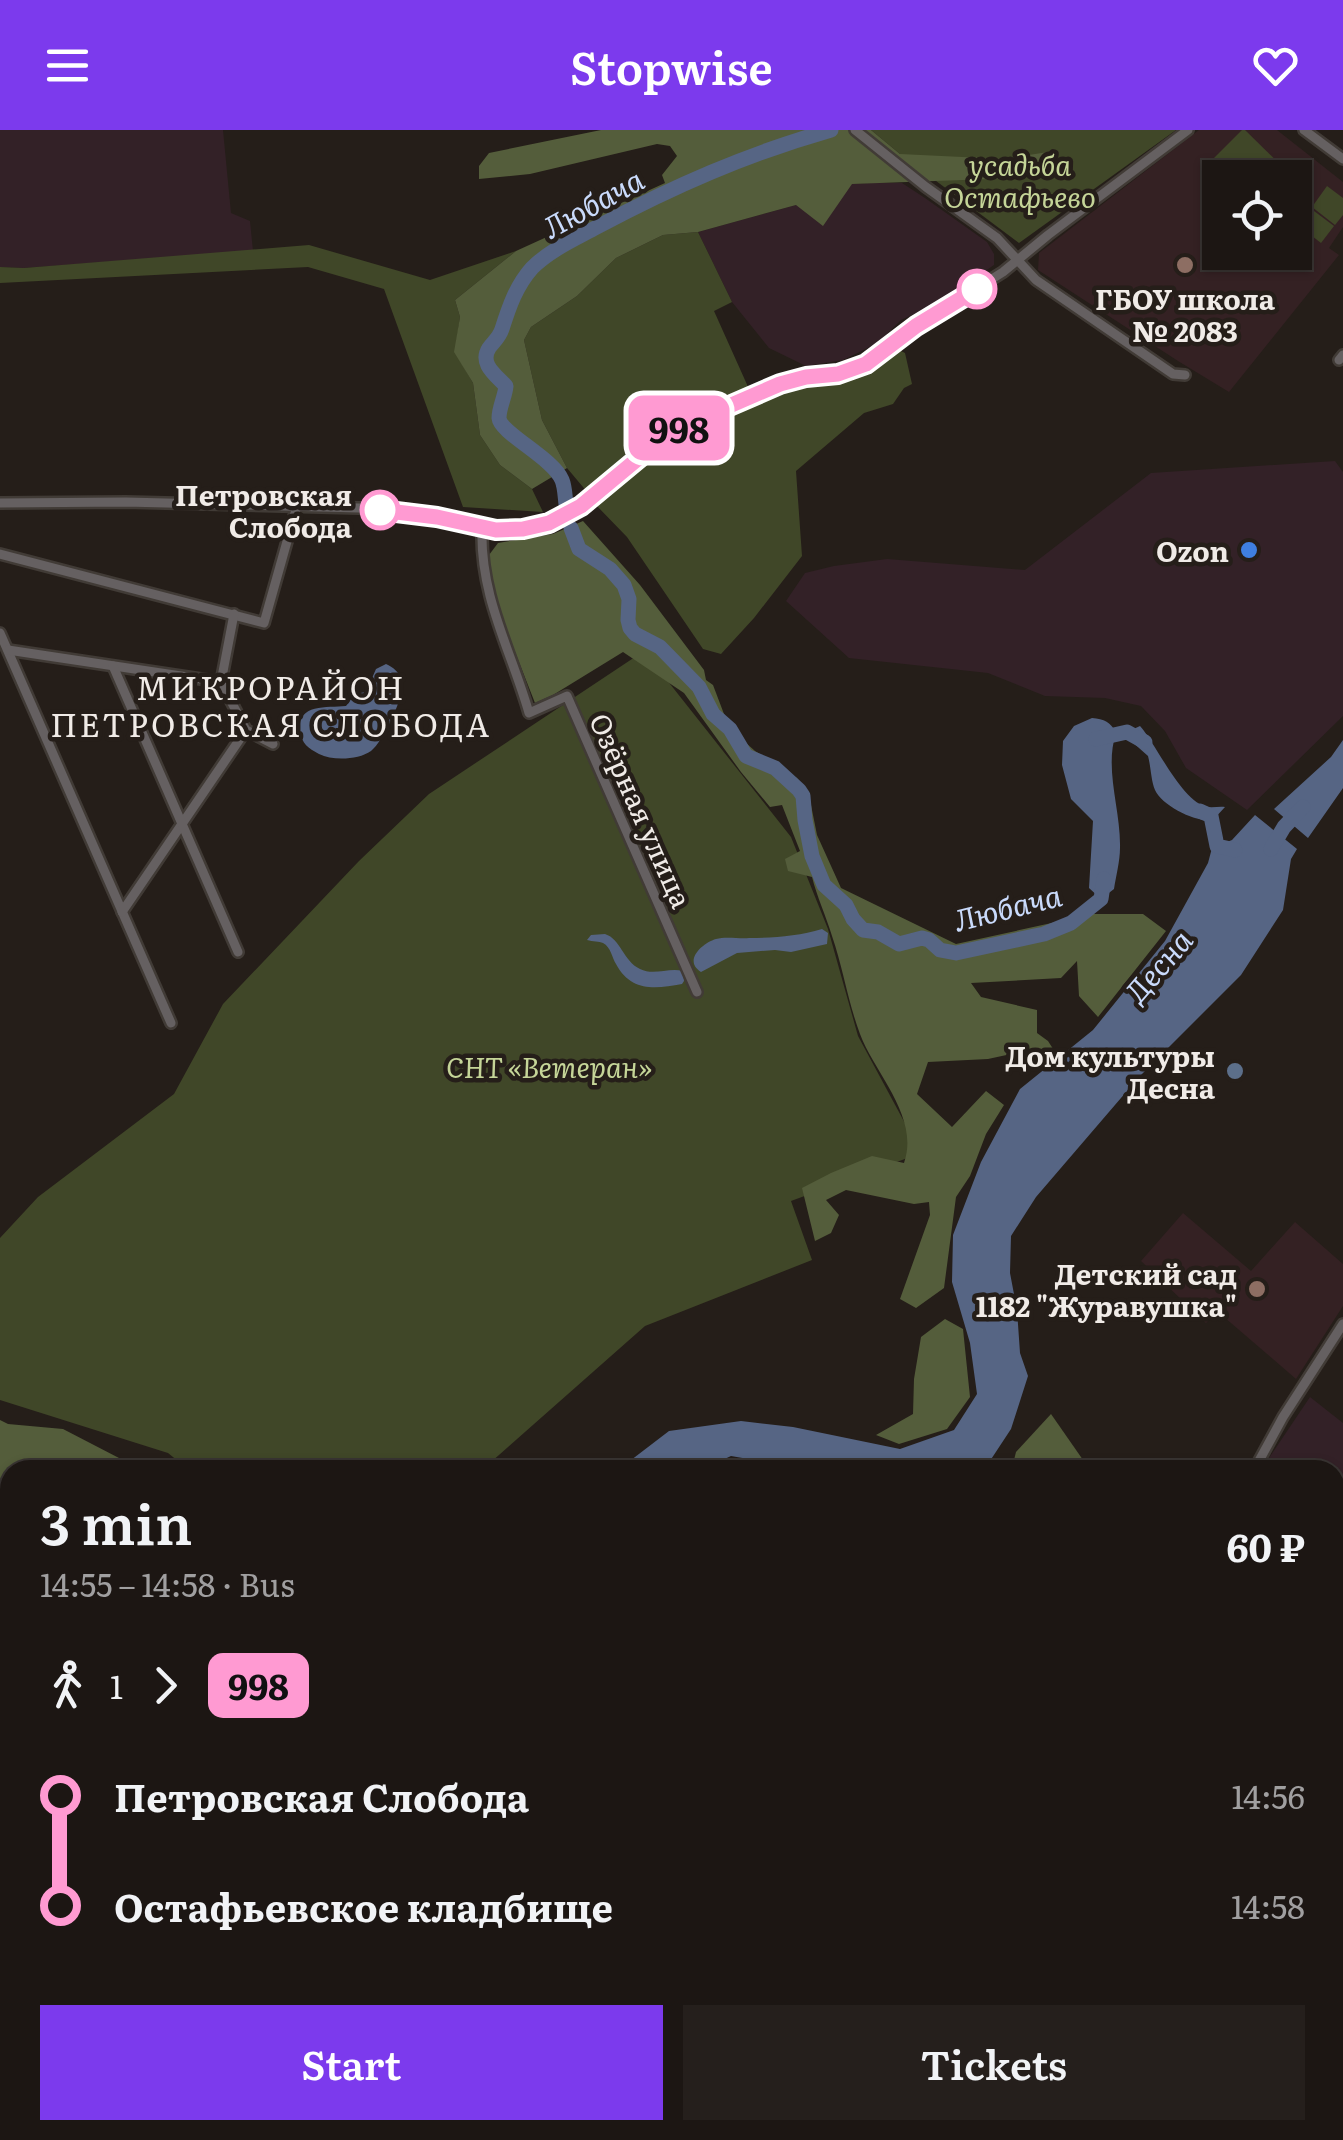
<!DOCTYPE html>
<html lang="en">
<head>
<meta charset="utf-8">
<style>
	:root { --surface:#1c1613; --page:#251f1c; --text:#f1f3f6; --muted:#a09fa0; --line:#3a3533; --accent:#7c3aed }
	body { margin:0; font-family:Literata,serif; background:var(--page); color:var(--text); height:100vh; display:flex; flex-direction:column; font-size:38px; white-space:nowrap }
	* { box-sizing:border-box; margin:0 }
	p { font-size:32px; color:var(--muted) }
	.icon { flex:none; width:55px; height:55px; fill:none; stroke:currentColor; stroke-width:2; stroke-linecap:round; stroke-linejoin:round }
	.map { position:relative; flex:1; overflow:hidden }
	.sheet { position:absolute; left:0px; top:1330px; width:1345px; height:680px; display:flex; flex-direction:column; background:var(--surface); border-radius:30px 30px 0 0; box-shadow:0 2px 8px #0004,0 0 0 2px var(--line) }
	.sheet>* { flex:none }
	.badge { padding:0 20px; border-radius:15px; font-size:35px; line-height:65px }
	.controls { position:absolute; left:1202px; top:30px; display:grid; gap:20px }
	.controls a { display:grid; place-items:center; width:110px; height:110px; border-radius:0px; background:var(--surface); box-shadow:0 2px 8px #0004,0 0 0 2px var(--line); font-size:50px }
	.map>.badge { position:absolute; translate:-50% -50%; box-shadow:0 0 0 5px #fff }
	.legs { display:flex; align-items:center; gap:15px; height:110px; padding:0 40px; font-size:32px }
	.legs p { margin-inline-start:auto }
	.headline { display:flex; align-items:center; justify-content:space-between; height:170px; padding:0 40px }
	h1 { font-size:55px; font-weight:600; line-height:75px }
	.action { display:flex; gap:20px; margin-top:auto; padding:20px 40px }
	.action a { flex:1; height:115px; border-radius:0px; background:var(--accent); color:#fff; font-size:40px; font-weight:600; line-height:115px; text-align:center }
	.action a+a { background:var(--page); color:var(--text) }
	ul { padding:0 40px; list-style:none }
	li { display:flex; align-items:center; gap:35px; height:110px; font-size:38px }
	li i { display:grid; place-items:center; width:15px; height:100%; margin:0 12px; background:currentColor }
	li i::after { content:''; width:25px; height:25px; margin:-12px; border:8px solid; border-radius:50%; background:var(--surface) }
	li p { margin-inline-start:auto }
	li:first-child i { background:linear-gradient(#0000 50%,currentColor 0) }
	li:last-child i { background:linear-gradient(currentColor 50%,#0000 0) }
	header { display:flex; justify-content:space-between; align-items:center; height:130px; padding:0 40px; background:var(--accent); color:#fff; font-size:45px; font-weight:600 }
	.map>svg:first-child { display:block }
	.industrial { fill:#332127 }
	.education { fill:#342123; fill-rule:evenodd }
	.green { fill:#404728 }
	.forest { fill:#545d3b }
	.water { fill:#566584 }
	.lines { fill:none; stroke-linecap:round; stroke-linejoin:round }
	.river { stroke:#566584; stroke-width:15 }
	.minor-casing { stroke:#413b36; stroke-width:14 }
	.minor { stroke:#656061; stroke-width:9 }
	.line-1-casing { stroke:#fff; stroke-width:22 }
	.line-1 { stroke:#ff9ad2; stroke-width:15 }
	.education-dot { fill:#8d6e63; stroke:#251e19; stroke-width:4 }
	.stop-1-dot { fill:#fff; stroke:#ff9ad2; stroke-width:5 }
	.shop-dot { fill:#3f7fe0; stroke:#251e19; stroke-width:4 }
	.service-dot { fill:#5c6f8a; stroke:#251e19; stroke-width:4 }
	.labels { text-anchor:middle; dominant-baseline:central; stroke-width:9; stroke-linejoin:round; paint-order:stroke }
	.park-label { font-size:28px; font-style:italic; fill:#c5d598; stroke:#251e19 }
	.poi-label { font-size:28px; font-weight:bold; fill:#f0ebe7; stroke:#251e19; text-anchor:end }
	.stop-label { font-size:28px; font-weight:bold; fill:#f0ebe7; stroke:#251e19; text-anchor:end }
	.street-label { font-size:28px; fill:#f0ebe7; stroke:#251e19 }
	.water-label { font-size:30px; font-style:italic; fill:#c9dafb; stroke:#251e19 }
	.quarter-label { font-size:32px; letter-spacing:2.5px; fill:#f0ebe7; stroke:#251e19 }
</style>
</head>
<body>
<header><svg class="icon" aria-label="menu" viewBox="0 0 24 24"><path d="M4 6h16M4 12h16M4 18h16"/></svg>Stopwise<svg class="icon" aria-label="heart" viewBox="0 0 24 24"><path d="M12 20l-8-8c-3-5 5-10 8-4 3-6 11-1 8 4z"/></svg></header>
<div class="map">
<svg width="1343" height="2010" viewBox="0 0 1343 2010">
	<rect width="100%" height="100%" fill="#251e19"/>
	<g class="industrial">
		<polygon points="0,0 223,0 231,83 250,91 253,121 24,138 0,137"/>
		<polygon points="871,53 902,53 925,68 987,112 994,124 994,135 938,173 901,190 878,213 843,230 806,236 769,218 732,172 698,102 796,75 851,54"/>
		<polygon points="1335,331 1343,342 1343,586 1247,680 1186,638 1165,601 1141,576 1105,568 1045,566 988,543 849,528 786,471 805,443 834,436 887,429 1025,440 1151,343"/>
		<polygon points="1310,1267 1343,1293 1343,1407 1335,1429 1335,1340 1261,1340"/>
	</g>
	<g class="education">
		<path d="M1199 0H1277L1343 52V97L1329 118 1339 125 1229 262 1178 231 1038 140 1039 123ZM1220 48H1295V122H1220Z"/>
		<polygon points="1183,1083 1251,1141 1295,1092 1343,1134 1343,1176 1296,1249 1217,1181 1206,1193 1141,1131"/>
	</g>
	<g class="green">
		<polygon points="871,0 1176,0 1019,113 900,24"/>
		<polygon points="1242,0 1245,0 1293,47 1223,47 1209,33"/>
		<polygon points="1327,56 1343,68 1343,85 1335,95 1312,77"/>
		<polygon points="1310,78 1334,96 1321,113 1298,95"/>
		<polygon points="698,102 732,172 714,181 749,259 673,294 654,307 588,363 567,338 542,290 524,210 531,197 577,166 616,128 663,105"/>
		<polygon points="309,115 430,150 516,121 455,170 460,187 455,222 473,253 480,305 500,335 532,359 543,382 463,377 384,159 308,137 0,153 0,137 24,138"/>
		<polygon points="899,220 905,223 912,254 904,258 893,274 864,283 796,341 802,426 754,488 721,524 703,519 627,407 595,374 662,317 701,294 796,255 839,250 860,244"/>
		<polygon points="644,521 791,707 828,799 858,906 921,1023 791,1071 812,1130 645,1196 482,1340 189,1340 168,1323 0,1270 0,1108 38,1067 174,964 223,874 359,731 429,664"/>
		<polygon points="191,2000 1098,2000 1101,2010 172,2010"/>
	</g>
	<g class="forest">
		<polygon points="601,0 871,0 900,24 1004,29 1048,22 1056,37 1020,48 852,54 823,96 796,75 698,102 663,105 616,128 577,166 531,197 524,210 542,290 567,338 532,359 500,335 480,305 473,253 454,222 460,187 455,170 516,121 665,53 662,45 677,26 670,16 657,14 530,44 479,49 479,36 489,23"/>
		<path d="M583 391 640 455 704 540 706 550 713 555 724 584 737 605 755 621 797 648 809 665 817 705 841 758 956 814 1093 784H1143L1166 801 1098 887 1079 866 1077 831 1061 848 971 853 981 867 1037 880V903L1048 911 1057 925 1048 935 1030 920 988 929 928 932 917 964 952 997 986 961 1004 975 986 1004 970 1046 956 1067 944 1158 916 1178 900 1169 930 1085 929 1072 914 1074 846 1060 826 1070 839 1085 831 1103 815 1111 802 1058 831 1043 872 1026 904 1033C920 987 875 944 860 904 848 872 843 838 832 806 826 786 817 767 812 747L788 741 785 729 800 721 782 675 770 677 741 642 684 563 623 522 553 565 535 573 500 484 486 429 498 413 553 404Z"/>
		<polygon points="945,1189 963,1199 970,1267 947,1299 899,1314 876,1305 913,1284 914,1249 921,1207"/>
		<polygon points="1051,1284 1090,1340 1012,1338 1016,1322"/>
		<polygon points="0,1290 8,1294 63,1299 119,1328 129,1337 127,1340 10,1340 10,1422 0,1422"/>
		<polygon points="1170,2000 1246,2000 1243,2010 1184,2010"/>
	</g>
	<g class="water">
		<path d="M386 534C393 537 399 542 402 550 406 564 383 612 371 621 358 630 333 631 319 624 308 618 302 614 300 601 297 573 327 578 346 576L355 564 366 562 376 539Z"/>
		<path d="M1092 588C1104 589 1111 592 1116 603 1104 639 1121 680 1120 718 1120 731 1116 746 1114 759L1101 769 1089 758 1093 691 1071 669 1062 635 1063 611 1074 596Z"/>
		<path d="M1140 596C1157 615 1182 673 1208 677 1214 678 1219 676 1225 677L1213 690C1197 693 1162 676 1155 660 1151 651 1151 637 1148 626L1130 610 1127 602Z"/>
		<polygon points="1343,610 1343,658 1308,708 1274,679 1331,627"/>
		<polygon points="1255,685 1297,719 1291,729 1283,780 1241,845 1139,947 1036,1067 1011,1106 1010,1143 1017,1180 1020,1223 1028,1246 1011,1299 984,1340 810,1340 731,1326 701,1340 618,1340 669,1301 741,1291 793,1297 900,1319 954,1300 977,1264 970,1213 952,1152 953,1105 981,1032 1020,959 1093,900 1165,811 1208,733 1212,718 1232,710"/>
		<path d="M822 799 828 803 827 814 791 822 775 820 737 823 701 842C683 831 702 813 716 809 726 806 739 809 749 808 773 808 799 806 822 799Z"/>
		<path d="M605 804C621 809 623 831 640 839 654 846 669 837 683 841L684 851 682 854C655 859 631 862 616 834 612 828 611 817 603 813 599 811 593 812 587 810L591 805Z"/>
		<polygon points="10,1425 10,1497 0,1495 0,1427"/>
	</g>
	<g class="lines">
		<g class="river">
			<path d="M566 374C565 367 565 357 562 350 553 328 500 303 499 288 499 277 505 267 506 256 496 245 479 234 489 218 494 211 499 208 502 199 509 177 516 156 532 138 550 120 575 109 597 97 674 56 747 24 831 0"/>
			<polyline points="571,398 579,419 610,439 624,455 629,469 628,490 630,498 635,504 660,517 699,557 713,584 730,599 746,626 775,638 799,660 803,666 805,690 812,726 824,755 846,775 853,789 863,800 878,802 899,814 922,808 929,810 940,820 956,823 1044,804 1071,793 1101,769 1104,749"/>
			<polyline points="1096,609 1127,602 1145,612"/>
			<polyline points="1200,681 1211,686 1217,716 1235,720"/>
			<polyline points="1271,719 1284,697 1303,677"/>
		</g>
		<defs>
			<g id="minor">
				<polyline points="855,0 926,57 997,108 1036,150 1173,244 1185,245"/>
				<polyline points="1304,0 1343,29"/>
				<polyline points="1339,230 1343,225"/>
				<polyline points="0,373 126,372 359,378 437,387 497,400 523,399 549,393 581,376 658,312 699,288 781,254 806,247 848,241 875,229 908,202 1003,142 1048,105 1188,0"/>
				<path d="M482 399C480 467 511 520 529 583L567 566 697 862"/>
				<polyline points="0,424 264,493 297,376"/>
				<polyline points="0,503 171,893"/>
				<polyline points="8,520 221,552 246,600 122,782"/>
				<polyline points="113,536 238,822"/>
				<polyline points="221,552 234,484"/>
				<polyline points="246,600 273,614"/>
				<polyline points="1254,1340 1283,1287 1343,1194"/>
				<polyline points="1335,1537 1343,1548"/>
				<polyline points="1112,2000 1115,2010"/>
				<polyline points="135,2010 153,2000"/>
			</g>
		</defs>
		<use href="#minor" class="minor-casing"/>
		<use href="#minor" class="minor"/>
	</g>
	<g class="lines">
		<defs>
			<polyline id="line-1" points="380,380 437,387 496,400 523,399 549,393 581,376 658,312 676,299 780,254 806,247 838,244 866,234 916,196 977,159"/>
		</defs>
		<use href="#line-1" class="line-1-casing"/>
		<use href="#line-1" class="line-1"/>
	</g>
	<g class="education-dot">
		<circle cx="1185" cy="135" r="10"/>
		<circle cx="1257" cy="1159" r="10"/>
	</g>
	<g class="stop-1-dot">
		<circle cx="977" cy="159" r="18"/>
		<circle cx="380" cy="380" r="18"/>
	</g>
	<circle class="shop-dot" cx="1249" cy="420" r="10"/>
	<circle class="service-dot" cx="1235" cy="941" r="10"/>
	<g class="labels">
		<g class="park-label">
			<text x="1020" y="34">усадьба<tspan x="1020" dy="32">Остафьево</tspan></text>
			<text x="549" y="936">СНТ «Ветеран»</text>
		</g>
		<g class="poi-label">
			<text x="1185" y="168" text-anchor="middle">ГБОУ школа<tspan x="1185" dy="32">№ 2083</tspan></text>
			<text x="1229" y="420">Ozon</text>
			<text x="1215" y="925">Дом культуры<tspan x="1215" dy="32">Десна</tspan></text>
			<text x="1237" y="1143">Детский сад<tspan x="1237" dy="32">1182 "Журавушка"</tspan></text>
		</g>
		<g class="stop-label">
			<text x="352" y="364">Петровская<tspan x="352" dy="32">Слобода</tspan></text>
		</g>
		<g class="street-label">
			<text transform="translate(642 680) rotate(66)">Озёрная улица</text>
		</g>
		<g class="water-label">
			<text transform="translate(592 72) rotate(-29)">Любача</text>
			<text transform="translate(1007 776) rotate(-14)">Любача</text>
			<text transform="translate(1157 835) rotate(-49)">Десна</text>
		</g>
		<g class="quarter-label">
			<text x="271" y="556">МИКРОРАЙОН<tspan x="271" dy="37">ПЕТРОВСКАЯ СЛОБОДА</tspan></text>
		</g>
	</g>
</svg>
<div class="controls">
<a><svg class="icon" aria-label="locate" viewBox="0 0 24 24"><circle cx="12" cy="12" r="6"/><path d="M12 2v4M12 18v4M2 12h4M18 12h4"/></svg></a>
</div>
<b class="badge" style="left:679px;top:298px;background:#ff9ad2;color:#111">998</b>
<section class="sheet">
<div class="headline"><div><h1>3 min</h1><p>14:55 – 14:58 · Bus</p></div><b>60 ₽</b></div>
<div class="legs"><svg class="icon" aria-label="walk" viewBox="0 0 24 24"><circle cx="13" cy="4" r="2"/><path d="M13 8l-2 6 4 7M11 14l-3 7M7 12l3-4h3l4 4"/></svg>1<svg class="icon" aria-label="forward" viewBox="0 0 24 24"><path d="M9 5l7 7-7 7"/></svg><b class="badge" style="background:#ff9ad2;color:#111">998</b></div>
<ul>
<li><i style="color:#ff9ad2"></i><b>Петровская Слобода</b><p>14:56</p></li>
<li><i style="color:#ff9ad2"></i><b>Остафьевское кладбище</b><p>14:58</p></li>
</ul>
<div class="action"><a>Start</a><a>Tickets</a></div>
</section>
</div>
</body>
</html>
